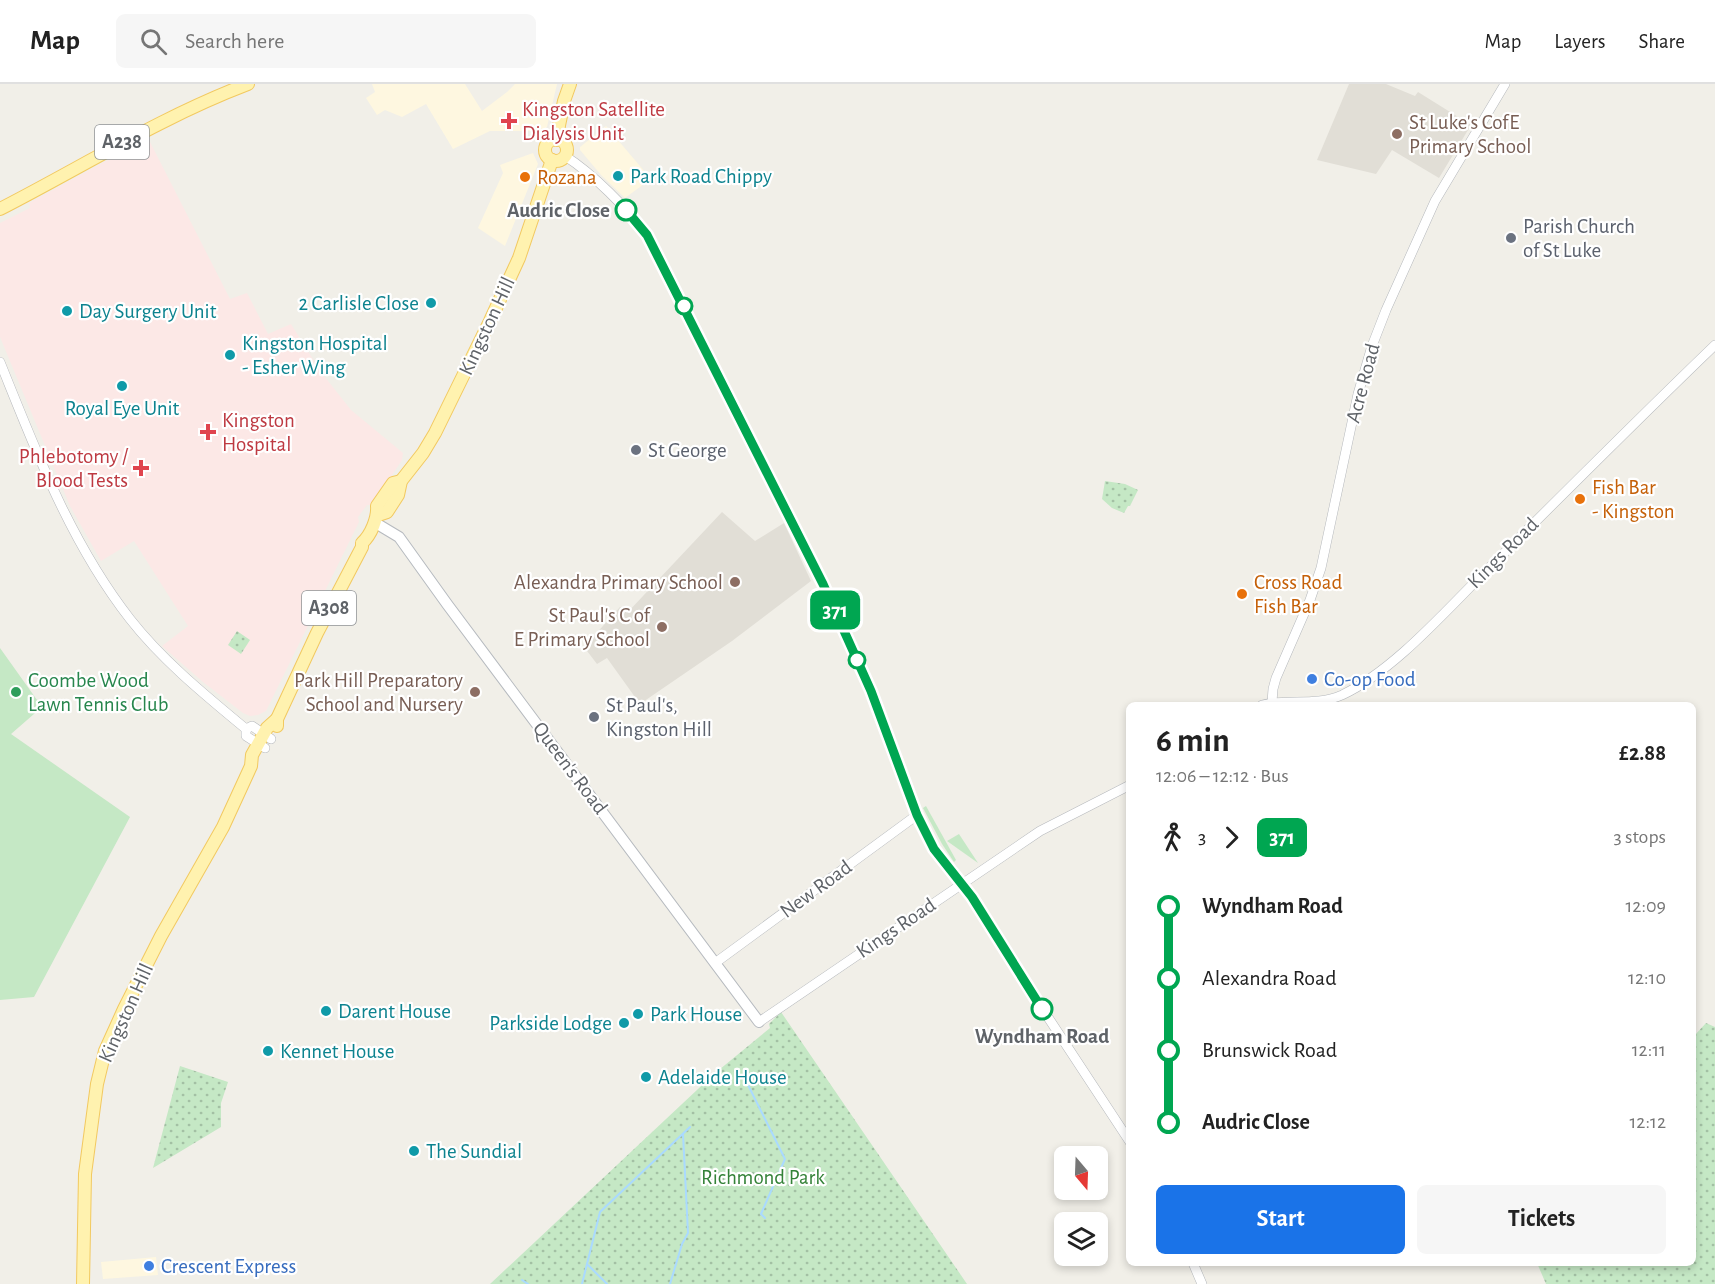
<!DOCTYPE html>
<html lang="en">
<head>
<meta charset="utf-8">
<style>
	:root { --surface:#fff; --page:#f6f6f6; --text:#222; --muted:#767676; --line:#e0e0e0; --accent:#1a73e8 }
	body { margin:0; font-family:"Alegreya Sans",sans-serif; background:var(--page); color:var(--text); height:100vh; display:flex; flex-direction:column; font-size:22px; white-space:nowrap }
	* { box-sizing:border-box; margin:0 }
	p { font-size:20px; color:var(--muted) }
	.icon { flex:none; width:33px; height:33px; fill:none; stroke:currentColor; stroke-width:2; stroke-linecap:round; stroke-linejoin:round }
	.map { position:relative; flex:1; overflow:hidden }
	.sheet { position:absolute; left:1126px; top:618px; width:570px; height:564px; display:flex; flex-direction:column; background:var(--surface); border-radius:9px; box-shadow:0 3px 9px #0003 }
	.sheet>* { flex:none }
	.badge { padding:0 12px; border-radius:9px; font-size:21px; line-height:39px }
	.needle { width:39px; rotate:161deg }
	.tools { position:absolute; left:1054px; top:1062px; display:grid; gap:12px }
	.tools a { display:grid; place-items:center; width:54px; height:54px; border-radius:9px; background:var(--surface); box-shadow:0 3px 9px #0003; font-size:30px }
	.map>.badge { position:absolute; translate:-50% -50%; box-shadow:0 0 0 3px #fff }
	.legs { display:flex; align-items:center; gap:9px; height:66px; padding:0 30px; font-size:20px }
	.legs p { margin-inline-start:auto }
	.overview { display:flex; align-items:center; justify-content:space-between; height:102px; padding:0 30px }
	h1 { font-size:33px; font-weight:700; line-height:45px }
	.action { display:flex; gap:12px; margin-top:auto; padding:12px 30px }
	.action a { flex:1; height:69px; border-radius:9px; background:var(--accent); color:#fff; font-size:24px; font-weight:700; line-height:69px; text-align:center }
	.action a+a { background:var(--page); color:var(--text) }
	ul { padding:0 30px; list-style:none }
	li { display:flex; align-items:center; gap:21px; height:72px; font-size:22px }
	li i { display:grid; place-items:center; width:9px; height:100%; margin:0 8px; background:currentColor }
	li i::after { content:''; width:15px; height:15px; margin:-8px; border:4px solid; border-radius:50%; background:var(--surface) }
	li p { margin-inline-start:auto }
	li:first-child i { background:linear-gradient(#0000 50%,currentColor 0) }
	li:last-child i { background:linear-gradient(currentColor 50%,#0000 0) }
	header { display:flex; align-items:center; gap:36px; box-sizing:border-box; height:84px; padding:0 30px; background:var(--surface); border-bottom:2px solid var(--line) }
	header strong { font-size:28px }
	nav { display:flex; gap:33px; margin-inline-start:auto; font-size:21px }
	.search { width:420px; height:54px; background:var(--page); display:flex; align-items:center; gap:15px; box-sizing:border-box; padding:0 21px; border-radius:9px; color:var(--muted); font-size:22px }
	.map>svg:first-child { display:block }
	.commercial { fill:#fef7e0 }
	.education { fill:#e1ded6 }
	.medical { fill:#fce8e6 }
	.grass { fill:#c5e8c5 }
	.park { fill:url(#park-dots) }
	.lines { fill:none; stroke-linecap:round; stroke-linejoin:round }
	.stream { stroke:#aadaff; stroke-width:2 }
	.tertiary-casing { stroke:#b5b8bc; stroke-width:10 }
	.secondary-casing { stroke:#b6babf; stroke-width:12 }
	.primary-casing { stroke:#f2c960; stroke-width:14 }
	.tertiary { stroke:#fff; stroke-width:9 }
	.secondary { stroke:#fff; stroke-width:10 }
	.primary { stroke:#fff2af; stroke-width:12 }
	.line-1-casing { stroke:#fff; stroke-width:14 }
	.line-1 { stroke:#00a651; stroke-width:9 }
	.health-dot { fill:#e0444e; stroke:#fff; stroke-width:2 }
	.education-dot { fill:#8d6e63; stroke:#fff; stroke-width:2 }
	.culture-dot { fill:#0f9aa8; stroke:#fff; stroke-width:2 }
	.food-dot { fill:#e8710a; stroke:#fff; stroke-width:2 }
	.stop-1-dot { fill:#fff; stroke:#00a651; stroke-width:3 }
	.worship-dot { fill:#6b7280; stroke:#fff; stroke-width:2 }
	.shop-dot { fill:#3f7fe0; stroke:#fff; stroke-width:2 }
	.leisure-dot { fill:#2e9e5b; stroke:#fff; stroke-width:2 }
	.labels { text-anchor:middle; dominant-baseline:central; stroke-width:4.5; stroke-linejoin:round; paint-order:stroke }
	.shield { fill:#fff; stroke:#8f9295; stroke-width:1.5 }
	.shield-label { font-size:20px; font-weight:bold; fill:#5f6368 }
	.health-label { font-size:21px; fill:#be3a42; stroke:#fff; text-anchor:start }
	.education-label { font-size:21px; fill:#785e54; stroke:#fff; text-anchor:end }
	.culture-label { font-size:21px; fill:#0d838f; stroke:#fff; text-anchor:start }
	.food-label { font-size:21px; fill:#c56008; stroke:#fff; text-anchor:start }
	.stop-label { font-size:21px; font-weight:bold; fill:#5f6368; stroke:#fff; text-anchor:end }
	.worship-label { font-size:21px; fill:#5b616d; stroke:#fff; text-anchor:start }
	.street-label { font-size:21px; fill:#5f6368; stroke:#fff }
	.shop-label { font-size:21px; fill:#366cbe; stroke:#fff; text-anchor:start }
	.leisure-label { font-size:21px; fill:#27864d; stroke:#fff; text-anchor:start }
	.park-label { font-size:21px; fill:#348238; stroke:#fff }
</style>
</head>
<body>
<header>
<strong>Map</strong>
<div class="search"><svg class="icon" aria-label="search" viewBox="0 0 24 24"><circle cx="10" cy="10" r="6"/><path d="M15 15l6 6"/></svg>Search here</div>
<nav><a>Map</a><a>Layers</a><a>Share</a></nav>
</header>
<div class="map">
<svg width="1715" height="1200" viewBox="0 0 1715 1200">
	<defs>
		<pattern id="park-dots" width="8" height="8" patternUnits="userSpaceOnUse" patternTransform="scale(1.5)"><rect width="8" height="8" fill="#c5e8c5"/><path d="M2 2h.1M6 6h.1" fill="none" stroke="#a3c0a4" stroke-width="1.8" stroke-linecap="round"/></pattern>
	</defs>
	<rect width="100%" height="100%" fill="#f1efe8"/>
	<g class="commercial">
		<polygon points="372,0 465,0 482,27 507,8 515,0 557,0 547,43 542,47 490,47 453,65 426,20 402,33 385,26 377,31 366,14 375,8"/>
		<polygon points="606,42 651,95 625,114 601,91 580,66 580,63"/>
		<polygon points="533,69 538,80 505,162 478,144 503,89 500,81"/>
		<polygon points="156,1173 158,1191 103,1195 101,1178"/>
	</g>
	<g class="education">
		<polygon points="1349,0 1386,0 1415,12 1418,8 1471,41 1439,94 1392,66 1376,90 1317,76"/>
		<polygon points="722,428 755,457 784,439 811,497 732,557 640,620 607,574 597,580 584,563 620,523 627,529"/>
	</g>
	<polygon class="medical" points="148,54 230,215 247,209 268,250 291,240 321,288 351,326 403,369 402,376 372,421 367,421 358,433 359,438 266,627 258,631 250,632 243,629 203,598 162,562 188,542 134,457 101,477 70,422 0,253 0,139 30,124 29,119"/>
	<g class="grass">
		<polygon points="0,564 42,623 11,650 130,733 34,913 0,916"/>
		<polygon points="926,722 956,776 954,778 942,760 923,724"/>
		<polygon points="959,750 978,779 947,757"/>
	</g>
	<g class="park">
		<polygon points="1105,397 1125,400 1138,406 1130,422 1128,422 1124,429 1112,424 1102,415"/>
		<polygon points="237,547 250,556 241,570 228,561"/>
		<polygon points="781,928 967,1200 490,1200 714,990 770,944 769,940"/>
		<polygon points="1706,939 1715,943 1715,1200 1546,1200 1537,1179 1694,1179 1694,952"/>
		<polygon points="180,982 228,998 221,1019 221,1043 153,1084"/>
	</g>
	<g class="lines">
		<g class="stream">
			<polyline points="748,1001 785,1075 761,1130 765,1134"/>
			<polyline points="588,1181 607,1200"/>
			<polyline points="522,1196 528,1200"/>
			<polyline points="582,1200 600,1128 690,1043"/>
			<polyline points="670,1200 682,1160 688,1149 683,1050"/>
		</g>
		<defs>
			<g id="tertiary">
				<path d="M565 72C592 89 628 125 647 151L823 500 871 607 912 721 934 765 952 785 972 813 1011 877 1130 1058"/>
				<path d="M0 278C36 367 70 458 130 535 162 576 205 611 246 645V652L265 664"/>
				<polyline points="1272,618 1273,605 1276,594 1310,516 1321,484 1358,310 1372,262 1386,226 1435,117 1505,0"/>
				<path d="M1262 621C1288 614 1315 623 1342 611 1395 586 1447 525 1489 484 1564 409 1639 334 1715 261"/>
				<polyline points="246,645 252,642 271,655"/>
				<polyline points="715,879 917,731"/>
				<polyline points="759,938 1040,747 1130,701"/>
				<polyline points="1193,1179 1202,1200"/>
			</g>
			<polyline id="secondary" points="374,438 399,453 447,520 759,938"/>
			<g id="primary">
				<circle cx="556" cy="66" r="11"/>
				<polyline points="556,56 564,17 570,0"/>
				<path d="M0 125C82 83 161 33 248 0"/>
				<polyline points="378,431 387,428 398,411 401,397 423,369 435,349 490,237 519,174 552,76"/>
				<path d="M277 642V635L317 549 362 463V459C371 451 378 434 377 422L393 399 401 397"/>
				<polyline points="83,1200 85,1090 97,1000 105,967 124,925 161,852 223,743 251,682 252,671 267,644 277,635"/>
			</g>
		</defs>
		<use href="#tertiary" class="tertiary-casing"/>
		<use href="#secondary" class="secondary-casing"/>
		<use href="#primary" class="primary-casing"/>
		<use href="#tertiary" class="tertiary"/>
		<use href="#secondary" class="secondary"/>
		<use href="#primary" class="primary"/>
	</g>
	<g class="lines">
		<defs>
			<polyline id="line-1" points="626,126 647,151 823,500 871,607 917,731 934,765 972,813 1042,925"/>
		</defs>
		<use href="#line-1" class="line-1-casing"/>
		<use href="#line-1" class="line-1"/>
	</g>
	<g class="health-dot">
		<path d="M506 28h6v6h6v6h-6v6h-6v-6h-6v-6h6z"/>
		<path d="M205 339h6v6h6v6h-6v6h-6v-6h-6v-6h6z"/>
		<path d="M138 375h6v6h6v6h-6v6h-6v-6h-6v-6h6z"/>
	</g>
	<g class="education-dot">
		<circle cx="1397" cy="50" r="6"/>
		<circle cx="735" cy="498" r="6"/>
		<circle cx="662" cy="543" r="6"/>
		<circle cx="475" cy="608" r="6"/>
	</g>
	<g class="culture-dot">
		<circle cx="618" cy="92" r="6"/>
		<circle cx="431" cy="219" r="6"/>
		<circle cx="67" cy="227" r="6"/>
		<circle cx="230" cy="271" r="6"/>
		<circle cx="122" cy="302" r="6"/>
		<circle cx="326" cy="927" r="6"/>
		<circle cx="638" cy="930" r="6"/>
		<circle cx="624" cy="939" r="6"/>
		<circle cx="268" cy="967" r="6"/>
		<circle cx="646" cy="993" r="6"/>
		<circle cx="414" cy="1067" r="6"/>
	</g>
	<g class="food-dot">
		<circle cx="525" cy="93" r="6"/>
		<circle cx="1580" cy="415" r="6"/>
		<circle cx="1242" cy="510" r="6"/>
	</g>
	<g class="stop-1-dot">
		<circle cx="626" cy="126" r="10"/>
		<circle cx="684" cy="222" r="8"/>
		<circle cx="857" cy="576" r="8"/>
		<circle cx="1042" cy="925" r="10"/>
	</g>
	<g class="worship-dot">
		<circle cx="1511" cy="154" r="6"/>
		<circle cx="636" cy="366" r="6"/>
		<circle cx="594" cy="633" r="6"/>
	</g>
	<g class="shop-dot">
		<circle cx="1312" cy="595" r="6"/>
		<circle cx="149" cy="1182" r="6"/>
	</g>
	<circle class="leisure-dot" cx="16" cy="608" r="6"/>
	<g class="labels">
		<g class="shield">
			<rect x="95" y="41" width="54" height="34" rx="4.5"/>
			<rect x="302" y="507" width="54" height="34" rx="4.5"/>
		</g>
		<g class="shield-label">
			<text x="122" y="58">A238</text>
			<text x="329" y="524">A308</text>
		</g>
		<g class="health-label">
			<text x="522" y="25">Kingston Satellite<tspan x="522" dy="24">Dialysis Unit</tspan></text>
			<text x="222" y="336">Kingston<tspan x="222" dy="24">Hospital</tspan></text>
			<text x="128" y="372" text-anchor="end">Phlebotomy /<tspan x="128" dy="24">Blood Tests</tspan></text>
		</g>
		<g class="education-label">
			<text x="1409" y="38" text-anchor="start">St Luke's CofE<tspan x="1409" dy="24">Primary School</tspan></text>
			<text x="723" y="498">Alexandra Primary School</text>
			<text x="650" y="531">St Paul's C of<tspan x="650" dy="24">E Primary School</tspan></text>
			<text x="463" y="596">Park Hill Preparatory<tspan x="463" dy="24">School and Nursery</tspan></text>
		</g>
		<g class="culture-label">
			<text x="630" y="92">Park Road Chippy</text>
			<text x="419" y="219" text-anchor="end">2 Carlisle Close</text>
			<text x="79" y="227">Day Surgery Unit</text>
			<text x="242" y="259">Kingston Hospital<tspan x="242" dy="24">- Esher Wing</tspan></text>
			<text x="122" y="324" text-anchor="middle">Royal Eye Unit</text>
			<text x="338" y="927">Darent House</text>
			<text x="650" y="930">Park House</text>
			<text x="612" y="939" text-anchor="end">Parkside Lodge</text>
			<text x="280" y="967">Kennet House</text>
			<text x="658" y="993">Adelaide House</text>
			<text x="426" y="1067">The Sundial</text>
		</g>
		<g class="food-label">
			<text x="537" y="93">Rozana</text>
			<text x="1592" y="403">Fish Bar<tspan x="1592" dy="24">- Kingston</tspan></text>
			<text x="1254" y="498">Cross Road<tspan x="1254" dy="24">Fish Bar</tspan></text>
		</g>
		<g class="stop-label">
			<text x="610" y="126">Audric Close</text>
			<text x="1042" y="952" text-anchor="middle">Wyndham Road</text>
		</g>
		<g class="worship-label">
			<text x="1523" y="142">Parish Church<tspan x="1523" dy="24">of St Luke</tspan></text>
			<text x="648" y="366">St George</text>
			<text x="606" y="621">St Paul's,<tspan x="606" dy="24">Kingston Hill</tspan></text>
		</g>
		<g class="street-label">
			<text transform="translate(487 242) rotate(-65)">Kingston Hill</text>
			<text transform="translate(1363 299) rotate(-75)">Acre Road</text>
			<text transform="translate(1503 469) rotate(-45)">Kings Road</text>
			<text transform="translate(570 684) rotate(53)">Queen's Road</text>
			<text transform="translate(816 805) rotate(-36)">New Road</text>
			<text transform="translate(896 844) rotate(-34)">Kings Road</text>
			<text transform="translate(126 929) rotate(-66)">Kingston Hill</text>
		</g>
		<g class="shop-label">
			<text x="1324" y="595">Co-op Food</text>
			<text x="161" y="1182">Crescent Express</text>
		</g>
		<g class="leisure-label">
			<text x="28" y="596">Coombe Wood<tspan x="28" dy="24">Lawn Tennis Club</tspan></text>
		</g>
		<g class="park-label">
			<text x="763" y="1093">Richmond Park</text>
		</g>
	</g>
</svg>
<div class="tools">
<a><svg class="needle" viewBox="-14 -14 28 28"><path d="M0-13l5 13h-10z" fill="#e53935"/><path d="M0 13l5-13h-10z" fill="#767676"/></svg></a>
<a><svg class="icon" aria-label="layers" viewBox="0 0 24 24"><path d="M12 4l9 5-9 5-9-5zM3 14l9 5 9-5"/></svg></a>
</div>
<b class="badge" style="left:835px;top:526px;background:#00a651;color:#fff">371</b>
<section class="sheet">
<div class="overview"><div><h1>6 min</h1><p>12:06 – 12:12 · Bus</p></div><b>£2.88</b></div>
<div class="legs"><svg class="icon" aria-label="walk" viewBox="0 0 24 24"><circle cx="13" cy="4" r="2"/><path d="M13 8l-2 6 4 7M11 14l-3 7M7 12l3-4h3l4 4"/></svg>3<svg class="icon" aria-label="forward" viewBox="0 0 24 24"><path d="M9 5l7 7-7 7"/></svg><b class="badge" style="background:#00a651;color:#fff">371</b><p>3 stops</p></div>
<ul>
<li><i style="color:#00a651"></i><b>Wyndham Road</b><p>12:09</p></li>
<li><i style="color:#00a651"></i><span>Alexandra Road</span><p>12:10</p></li>
<li><i style="color:#00a651"></i><span>Brunswick Road</span><p>12:11</p></li>
<li><i style="color:#00a651"></i><b>Audric Close</b><p>12:12</p></li>
</ul>
<div class="action"><a>Start</a><a>Tickets</a></div>
</section>
</div>
</body>
</html>
